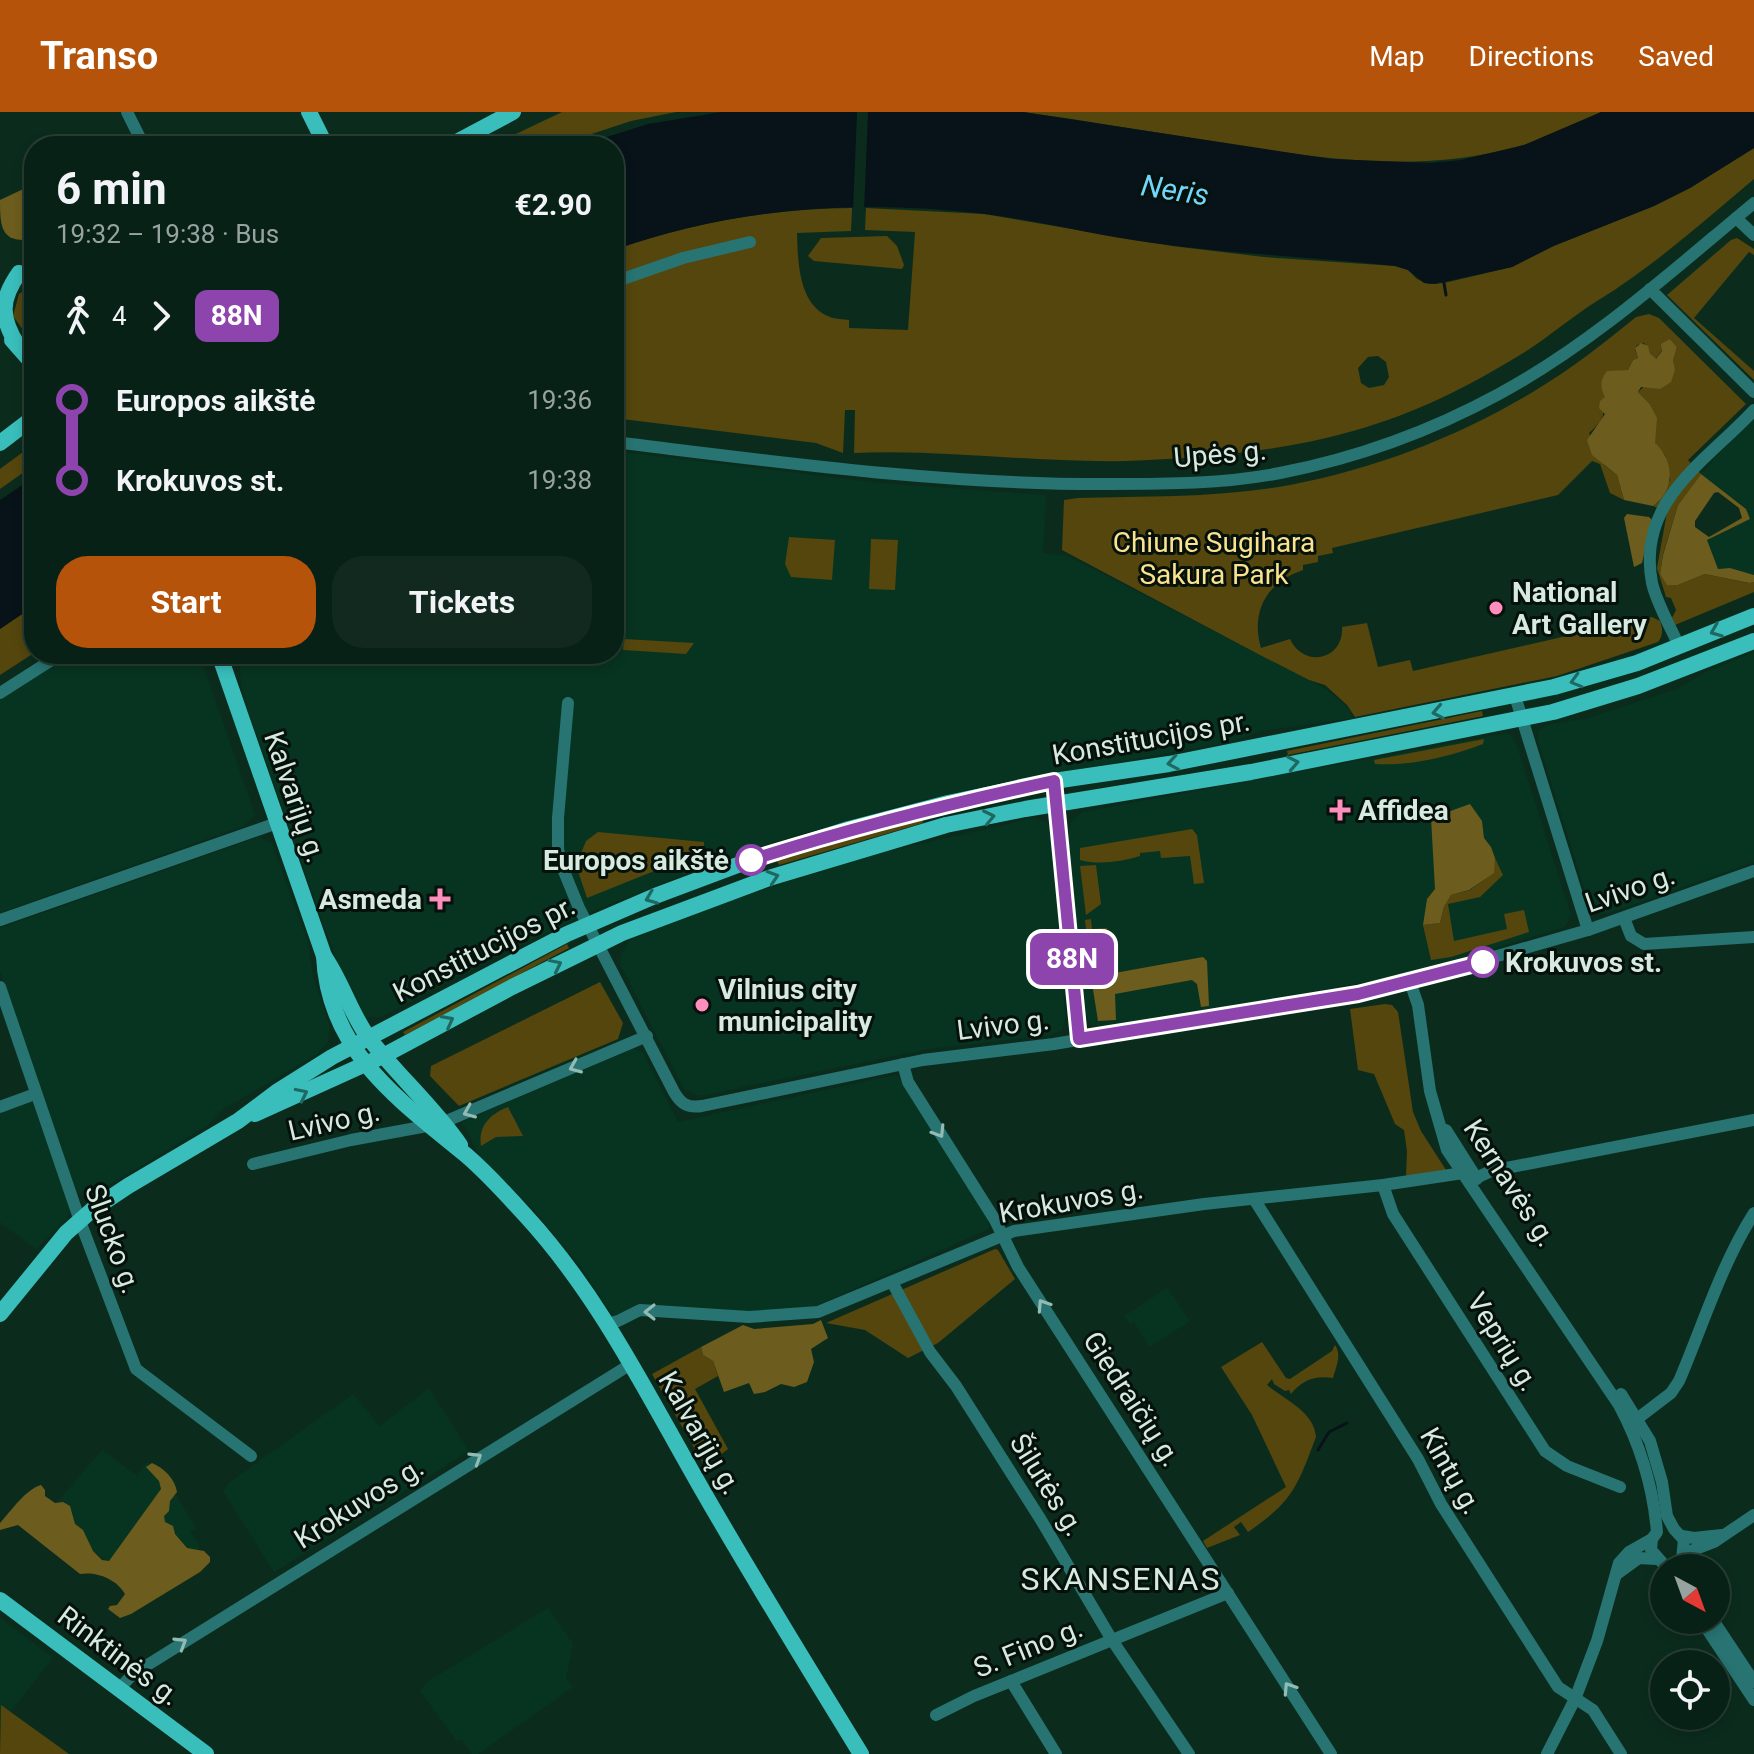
<!DOCTYPE html>
<html lang="en">
<head>
<meta charset="utf-8">
<style>
	:root { --surface:#082116; --page:#11291f; --text:#f1f3f6; --muted:#98a3a1; --line:#293e35; --accent:#b45309 }
	body { margin:0; font-family:Roboto,sans-serif; background:var(--page); color:var(--text); height:100vh; display:flex; flex-direction:column; font-size:30px; white-space:nowrap }
	* { box-sizing:border-box; margin:0 }
	p { font-size:26px; color:var(--muted) }
	.icon { flex:none; width:44px; height:44px; fill:none; stroke:currentColor; stroke-width:2; stroke-linecap:round; stroke-linejoin:round }
	.map { position:relative; flex:1; overflow:hidden }
	.side { position:absolute; left:24px; top:24px; width:600px; height:528px; display:flex; flex-direction:column; background:var(--surface); border-radius:32px; box-shadow:0 4px 12px #0003,0 0 0 2px var(--line) }
	.side>* { flex:none }
	.badge { padding:0 16px; border-radius:12px; font-size:28px; line-height:52px }
	.needle { width:52px; rotate:139deg }
	.tools { position:absolute; left:1650px; top:1442px; display:grid; gap:16px }
	.tools a { display:grid; place-items:center; width:80px; height:80px; border-radius:50%; background:var(--surface); box-shadow:0 4px 12px #0003,0 0 0 2px var(--line); font-size:40px }
	.map>.badge { position:absolute; translate:-50% -50%; box-shadow:0 0 0 4px #fff }
	.legs { display:flex; align-items:center; gap:12px; height:88px; padding:0 32px; font-size:26px }
	.legs p { margin-inline-start:auto }
	.overview { display:flex; align-items:center; justify-content:space-between; height:136px; padding:0 32px }
	h1 { font-size:44px; font-weight:700; line-height:60px }
	.action { display:flex; gap:16px; margin-top:auto; padding:16px 32px }
	.action a { flex:1; height:92px; border-radius:32px; background:var(--accent); color:#fff; font-size:32px; font-weight:700; line-height:92px; text-align:center }
	.action a+a { background:var(--page); color:var(--text) }
	ul { padding:0 32px; list-style:none }
	li { display:flex; align-items:center; gap:28px; height:80px; font-size:30px }
	li i { display:grid; place-items:center; width:12px; height:100%; margin:0 10px; background:currentColor }
	li i::after { content:''; width:20px; height:20px; margin:-10px; border:6px solid; border-radius:50%; background:var(--surface) }
	li p { margin-inline-start:auto }
	li:first-child i { background:linear-gradient(#0000 50%,currentColor 0) }
	li:last-child i { background:linear-gradient(currentColor 50%,#0000 0) }
	header { display:flex; align-items:center; gap:48px; box-sizing:border-box; height:112px; padding:0 40px; background:var(--accent); color:#fff }
	header strong { font-size:38px }
	nav { display:flex; gap:44px; margin-inline-start:auto; font-size:28px }
	.map>svg:first-child { display:block }
	.built { fill:#073420 }
	.green { fill:#54460d; fill-rule:evenodd }
	.forest { fill:#6c5c1d; fill-rule:evenodd }
	.water { fill:#071318 }
	.pier { fill:#0b2c1d }
	.lines { fill:none; stroke-linecap:round; stroke-linejoin:round }
	.stream { stroke:#071318; stroke-width:3 }
	.minor { stroke:#277472; stroke-width:12 }
	.major { stroke:#39bebb; stroke-width:16 }
	.oneway { stroke:#1f6862 }
	.oneway2 { stroke:#91bbb3 }
	.line-1-casing { stroke:#fff; stroke-width:18 }
	.line-1 { stroke:#8e44ad; stroke-width:12 }
	.poi-dot { fill:#fe8ebb; stroke:#05110a; stroke-width:3 }
	.stop-1-dot { fill:#fff; stroke:#8e44ad; stroke-width:4 }
	.labels { text-anchor:middle; dominant-baseline:central; stroke-width:6; stroke-linejoin:round; paint-order:stroke }
	.street-label { font-size:28px; fill:#d7eadf; stroke:#05110a }
	.park-label { font-size:28px; fill:#fae28e; stroke:#05110a }
	.poi-label { font-size:28px; font-weight:bold; fill:#d7eadf; stroke:#05110a; text-anchor:start }
	.stop-label { font-size:28px; font-weight:bold; fill:#d7eadf; stroke:#05110a; text-anchor:end }
	.water-label { font-size:30px; font-style:italic; fill:#72d6fc; stroke:#05110a }
	.quarter-label { font-size:32px; letter-spacing:2px; fill:#d7eadf; stroke:#05110a }
</style>
</head>
<body>
<header>
<strong>Transo</strong>
<nav><a>Map</a><a>Directions</a><a>Saved</a></nav>
</header>
<div class="map">
<svg width="1754" height="1642" viewBox="0 0 1754 1642">
	<rect width="100%" height="100%" fill="#0b2c1d"/>
	<g class="built">
		<polygon points="1754,303 1754,463 1730,456 1718,457 1706,428 1750,407 1746,396 1701,362"/>
		<polygon points="614,339 879,371 1044,383 1046,386 1043,441 1068,444 1324,576 1346,594 1353,606 1261,619 1230,630 995,672 913,690 797,723 723,747 598,797 520,833 381,905 366,905 361,902 348,878 323,811 245,589 241,572 239,542 614,542"/>
		<polygon points="1754,540 1754,750 1606,802 1594,801 1589,791 1538,629 1538,620 1546,613 1585,607 1677,577 1706,560"/>
		<polygon points="67,542 199,542 255,703 243,714 0,801 0,585"/>
		<polygon points="1506,621 1511,623 1516,631 1571,803 1564,815 1433,855 1377,868 1102,916 1090,912 1085,901 1068,723 1072,709 1077,704 1083,700"/>
		<polygon points="1034,706 1046,710 1053,720 1065,906 1062,918 1050,923 928,937 705,983 697,983 684,977 620,852 621,843 630,828 729,789 880,741"/>
		<polygon points="259,725 272,732 308,830 313,864 330,915 328,930 317,942 222,998 208,1013 91,1084 83,1084 76,1079 0,859 0,816"/>
		<polygon points="634,936 643,941 678,1010 895,963 899,965 988,1106 989,1117 815,1194 784,1200 738,1200 640,1194 615,1207 580,1154 533,1097 481,1046 462,1010"/>
		<polygon points="28,979 71,1092 68,1105 36,1137 0,1110 0,990"/>
		<polygon points="1167,1176 1190,1209 1150,1235 1134,1210 1130,1212 1125,1204"/>
		<polygon points="429,1276 469,1339 274,1460 223,1379 230,1370 353,1282 380,1314"/>
		<polygon points="102,1338 137,1364 147,1350 173,1371 175,1382 196,1416 190,1420 201,1436 136,1472 82,1430 51,1398"/>
		<polygon points="548,1496 573,1532 566,1566 573,1575 478,1642 472,1642 461,1627 457,1629 420,1579 427,1570"/>
		<polygon points="0,1506 53,1546 0,1613"/>
	</g>
	<g class="green">
		<polygon points="562,0 676,0 631,9 555,34 491,34"/>
		<path d="M1023 0H1601C1477 70 1350 52 1216 30 1152 20 1088 9 1023 0Z"/>
		<path d="M1754 36V67C1704 109 1653 155 1597 189 1573 204 1551 223 1528 238 1474 272 1415 302 1353 319 1279 340 1202 346 1126 349 1035 351 944 337 854 341L855 298H845L843 341 816 331 614 306V138C692 110 770 97 852 96L851 119 797 121C798 149 798 193 830 205 835 207 843 207 849 208V216L908 218 915 120 865 118 866 96 984 102 1172 134 1264 145 1395 154 1408 158 1417 167 1429 172 1444 171 1512 155 1556 133 1654 94 1690 76ZM1378 244 1386 250 1389 265 1384 273 1369 276 1361 271 1358 256 1368 245Z"/>
		<polygon points="887,124 897,134 904,153 902,157 814,149 808,144 821,126"/>
		<polygon points="1737,126 1754,137 1754,143 1749,140 1694,206 1754,259 1754,268 1667,183 1731,128"/>
		<polygon points="34,171 34,233 13,204 19,182"/>
		<path d="M1649 202 1659 206 1746 292 1688 348 1701 362 1678 393 1663 442 1660 462 1668 473H1678L1705 462 1748 471 1754 470V480L1675 513 1672 506 1676 498 1671 486 1666 485 1657 456 1667 400 1653 394 1659 389 1670 368 1665 343 1655 332 1649 291 1638 280 1673 249 1677 235 1670 227 1655 248 1644 231 1637 233 1635 237 1638 246 1633 248 1628 258 1621 259C1617 266 1611 274 1607 282 1598 301 1612 301 1589 321L1604 353 1617 363 1624 388 1610 381 1600 352 1592 349 1558 383 1332 436 1333 441 1318 444V450L1303 453V458C1268 470 1250 498 1261 536L1290 527C1304 557 1344 548 1342 515L1367 511 1378 555 1410 548 1413 559 1645 506 1652 505 1660 509C1663 517 1663 524 1658 530L1557 564 1355 605 1347 593 1325 573 1309 568 1258 542 1062 438 1064 388 1078 386C1149 384 1221 386 1290 373 1390 354 1491 312 1574 253 1595 238 1616 221 1636 205Z"/>
		<polygon points="34,332 34,353 0,377 0,357"/>
		<polygon points="789,425 835,428 832,468 791,465 785,452"/>
		<polygon points="871,427 898,428 895,478 869,477"/>
		<polygon points="34,494 34,541 0,563 0,517"/>
		<polygon points="624,527 694,531 686,542 623,538"/>
		<polygon points="1482,599 1483,604 1288,643 1287,639"/>
		<path d="M1484 627 1483 632C1450 645 1410 654 1375 652L1374 648Z"/>
		<polygon points="922,706 923,711 779,753 777,749"/>
		<path d="M1192 717 1197 723 1204 771 1194 772 1190 744 1161 746 1160 739 1140 741V744C1120 750 1099 753 1080 748V736Z"/>
		<polygon points="598,720 704,730 704,739 587,786 576,753 586,729"/>
		<polygon points="1495,746 1503,763 1480,785 1448,792 1454,829 1507,817 1504,802 1524,798 1529,820 1451,845 1431,848 1423,813 1440,811 1444,795 1451,783 1470,778 1493,761"/>
		<polygon points="1096,753 1101,792 1086,803 1080,754"/>
		<polygon points="1091,807 1092,817 1107,816 1109,832 1102,833 1105,853 1114,852 1116,862 1095,867 1092,871 1085,808"/>
		<polygon points="567,832 569,836 405,923 403,920"/>
		<polygon points="600,870 623,911 618,927 459,994 430,964 431,954"/>
		<polygon points="1385,892 1392,893 1398,900 1413,1000 1421,1019 1446,1058 1406,1065 1407,1039 1404,1018 1395,1012 1374,962 1358,958 1350,897"/>
		<path d="M508 995 523 1024 496 1025 481 1034C478 1014 490 1002 508 995Z"/>
		<polygon points="995,1137 998,1138 1015,1167 938,1231 908,1246 865,1218 826,1211"/>
		<path d="M1262 1230 1286 1266 1290 1267 1332 1239 1335 1233C1342 1243 1336 1255 1333 1266 1315 1263 1302 1268 1291 1282L1289 1278 1285 1279 1274 1272 1272 1267 1267 1273C1285 1288 1314 1299 1316 1325 1297 1375 1293 1389 1248 1420L1241 1410 1234 1415 1240 1423 1207 1436 1203 1429 1286 1375 1252 1303 1221 1255Z"/>
		<polygon points="701,1235 703,1243 713,1249 718,1264 695,1277 728,1337 705,1355 652,1262"/>
		<polygon points="1,1592 1,1593 69,1642 0,1642"/>
	</g>
	<g class="forest">
		<path d="M34 72V127C1 132 0 116 0 88Z"/>
		<path d="M1670 227 1677 235 1673 249 1675 258 1671 270 1660 277 1641 275 1638 280 1649 291 1657 306 1655 331C1674 348 1676 378 1653 394L1624 388 1617 363 1592 343 1587 328 1605 302 1599 296 1600 289 1605 285C1600 275 1600 268 1607 259L1628 258 1633 248 1638 246 1635 236 1641 231 1648 234 1650 241 1656 247 1662 239 1661 232Z"/>
		<path d="M1701 362 1746 397 1750 407 1707 428 1718 457 1730 456 1754 463V470L1749 471 1705 462 1678 473H1667L1660 462 1663 443 1678 393ZM1718 380 1739 396 1742 406 1709 425 1695 415V409L1714 381Z"/>
		<polygon points="1627,402 1649,405 1652,408 1642,451 1634,455 1624,406"/>
		<polygon points="1470,692 1482,709 1484,726 1491,735 1495,746 1494,761 1469,778 1451,783 1444,795 1440,811 1423,813 1427,787 1435,777 1431,706"/>
		<polygon points="1203,845 1207,849 1209,894 1201,895 1197,872 1192,868 1115,882 1116,908 1098,909 1092,871 1098,864"/>
		<polygon points="821,1208 828,1226 811,1237 814,1250 807,1270 794,1275 781,1272 765,1280 754,1282 749,1271 724,1280 713,1249 703,1243 701,1235 743,1213 754,1217 813,1212"/>
		<path d="M152 1351C164 1356 175 1367 177 1380L170 1389 169 1399 164 1404 165 1410 173 1414 175 1422 187 1436 204 1439 210 1445V1450L200 1460 131 1502 120 1506 108 1497 110 1494 117 1493 125 1482C117 1467 96 1459 80 1462L18 1413 0 1418V1411C11 1399 26 1377 41 1373L45 1378V1384L55 1391 63 1390 70 1394 75 1412 83 1418 93 1439 102 1448 109 1449 161 1377 159 1369 146 1355Z"/>
	</g>
	<g class="water">
		<path d="M721 0H1023L1331 47 1431 51 1461 48 1524 33 1601 0H1754V36L1690 76 1654 94 1551 135 1512 155 1435 172 1424 171 1408 158 1395 154C1314 145 1233 142 1153 131 1097 124 1041 109 985 102 859 87 734 95 614 138V34H578L648 12Z"/>
		<polygon points="34,365 34,494 0,517 0,388"/>
	</g>
	<polygon class="pier" points="857,0 868,0 864,100 853,100"/>
	<g class="lines">
		<g class="stream">
			<polyline points="1444,171 1446,183"/>
			<polyline points="1318,1338 1329,1320 1347,1311"/>
		</g>
		<g class="minor">
			<polyline points="127,0 144,34"/>
			<polyline points="1736,106 1754,123"/>
			<polyline points="614,170 683,146 750,130"/>
			<polyline points="1650,177 1754,280"/>
			<path d="M614 330C779 350 943 373 1109 372 1166 372 1224 372 1280 361 1357 346 1431 319 1499 282 1592 232 1673 158 1754 91"/>
			<path d="M1679 534C1670 514 1657 492 1652 471 1636 388 1707 349 1754 298"/>
			<polyline points="0,581 61,542"/>
			<polyline points="1515,584 1588,818"/>
			<path d="M568 591 558 706V737L561 752 579 796 674 980C681 992 687 996 702 994L923 948 1054 932 1386 876 1588 818 1754 759"/>
			<polyline points="1054,669 1079,927"/>
			<polyline points="1624,806 1631,824 1644,832 1754,825"/>
			<polyline points="0,808 277,711"/>
			<path d="M1410 870 1418 893 1430 979 1447 1038 1619 1293C1641 1334 1653 1374 1657 1420L1652 1427 1651 1438 1667 1456"/>
			<polyline points="0,875 80,1109 136,1257 251,1344"/>
			<polyline points="903,952 908,970 995,1108 1018,1155 1331,1642"/>
			<polyline points="0,995 35,982"/>
			<polyline points="444,1010 647,924"/>
			<polyline points="1446,1018 1477,1067"/>
			<polyline points="253,1052 351,1028 427,1014"/>
			<polyline points="1476,1066 1491,1059 1754,1008"/>
			<polyline points="1383,1073 1393,1102 1545,1339 1567,1354 1620,1375"/>
			<polyline points="1254,1087 1418,1347 1441,1392 1558,1575 1593,1598 1621,1642"/>
			<polyline points="892,1170 930,1240 956,1274 1041,1408 1112,1528 1189,1642"/>
			<polyline points="607,1212 618,1209 640,1198 749,1205 818,1200 1014,1119 1204,1092 1383,1073 1463,1061"/>
			<polyline points="1621,1282 1650,1329 1662,1370 1667,1404 1674,1417 1684,1428 1681,1456"/>
			<path d="M1637 1307 1671 1281 1679 1269C1703 1213 1721 1153 1754 1101"/>
			<polyline points="1682,1424 1694,1426 1722,1423"/>
			<polyline points="1683,1442 1714,1430 1754,1403"/>
			<polyline points="1617,1462 1639,1446 1656,1447"/>
			<polyline points="1701,1508 1754,1588"/>
			<polyline points="1713,1508 1754,1570"/>
			<polyline points="1011,1569 1056,1642"/>
			<polyline points="119,1577 133,1562 631,1252"/>
			<polyline points="936,1603 974,1584 1228,1481"/>
			<polyline points="1547,1642 1575,1587 1597,1529 1619,1451 1629,1440 1652,1427"/>
		</g>
		<g class="major">
			<polyline points="309,0 326,34"/>
			<polyline points="449,34 513,0"/>
			<polyline points="12,228 34,253"/>
			<path d="M18 234C0 205 0 188 19 161"/>
			<polyline points="0,331 34,305"/>
			<path d="M219 542 324 844C342 870 350 900 368 925 397 963 433 994 460 1033"/>
			<path d="M324 844C328 939 399 988 466 1043 487 1061 507 1083 525 1103 597 1181 644 1276 696 1367 749 1460 805 1551 861 1642"/>
			<polyline points="255,1002 383,944 512,875 622,821 769,766 946,713 1025,697 1251,660 1553,600 1638,574 1754,529"/>
			<polyline points="0,1202 66,1121 92,1098 128,1074 238,1009 278,979 332,945 567,822 655,784 751,748 849,717 948,691 1054,669 1169,652 1554,575 1637,551 1754,504"/>
			<polyline points="0,1488 206,1642"/>
		</g>
	</g>
	<defs><path id="oneway-chevron" d="M-2-3.5L2.5 0L-2 3.5" fill="none" stroke-width="1.6" stroke-linecap="round" stroke-linejoin="round" transform="scale(2)"/></defs>
	<g class="oneway">
		<use href="#oneway-chevron" transform="translate(1716 519) rotate(158)"/>
		<use href="#oneway-chevron" transform="translate(1576 569) rotate(164)"/>
		<use href="#oneway-chevron" transform="translate(1438 600) rotate(169)"/>
		<use href="#oneway-chevron" transform="translate(1173 651) rotate(170)"/>
		<use href="#oneway-chevron" transform="translate(1293 651) rotate(-11)"/>
		<use href="#oneway-chevron" transform="translate(989 705) rotate(-12)"/>
		<use href="#oneway-chevron" transform="translate(773 765) rotate(-18)"/>
		<use href="#oneway-chevron" transform="translate(651 786) rotate(158)"/>
		<use href="#oneway-chevron" transform="translate(556 853) rotate(-26)"/>
		<use href="#oneway-chevron" transform="translate(448 909) rotate(-28)"/>
		<use href="#oneway-chevron" transform="translate(302 982) rotate(-26)"/>
	</g>
	<g class="oneway2">
		<use href="#oneway-chevron" transform="translate(575 955) rotate(157)"/>
		<use href="#oneway-chevron" transform="translate(469 1000) rotate(157)"/>
		<use href="#oneway-chevron" transform="translate(939 1020) rotate(58)"/>
		<use href="#oneway-chevron" transform="translate(1043 1193) rotate(-123)"/>
		<use href="#oneway-chevron" transform="translate(650 1200) rotate(180)"/>
		<use href="#oneway-chevron" transform="translate(476 1346) rotate(-32)"/>
		<use href="#oneway-chevron" transform="translate(181 1531) rotate(-32)"/>
		<use href="#oneway-chevron" transform="translate(1289 1576) rotate(-123)"/>
	</g>
	<g class="lines">
		<defs>
			<path id="line-1" d="M751 748C851 716 951 691 1054 669L1079 927 1358 882 1483 850"/>
		</defs>
		<use href="#line-1" class="line-1-casing"/>
		<use href="#line-1" class="line-1"/>
	</g>
	<g class="poi-dot">
		<circle cx="1496" cy="496" r="8"/>
		<path d="M1336 686h8v8h8v8h-8v8h-8v-8h-8v-8h8z"/>
		<path d="M436 775h8v8h8v8h-8v8h-8v-8h-8v-8h8z"/>
		<circle cx="702" cy="893" r="8"/>
	</g>
	<g class="stop-1-dot">
		<circle cx="751" cy="748" r="14"/>
		<circle cx="1483" cy="850" r="14"/>
	</g>
	<g class="labels">
		<g class="street-label">
			<text transform="translate(1220 342) rotate(-5)">Upės g.</text>
			<text transform="translate(1151 626) rotate(-10)">Konstitucijos pr.</text>
			<text transform="translate(295 685) rotate(71)">Kalvarijų g.</text>
			<text transform="translate(1630 777) rotate(-19)">Lvivo g.</text>
			<text transform="translate(484 837) rotate(-27)">Konstitucijos pr.</text>
			<text transform="translate(1003 913) rotate(-7)">Lvivo g.</text>
			<text transform="translate(334 1009) rotate(-13)">Lvivo g.</text>
			<text transform="translate(1510 1071) rotate(57)">Kernavės g.</text>
			<text transform="translate(1071 1089) rotate(-10)">Krokuvos g.</text>
			<text transform="translate(113 1127) rotate(70)">Slucko g.</text>
			<text transform="translate(1503 1230) rotate(58)">Veprių g.</text>
			<text transform="translate(1132 1287) rotate(57)">Giedraičių g.</text>
			<text transform="translate(700 1321) rotate(60)">Kalvarijų g.</text>
			<text transform="translate(1451 1359) rotate(60)">Kintų g.</text>
			<text transform="translate(1047 1373) rotate(58)">Šilutės g.</text>
			<text transform="translate(359 1391) rotate(-32)">Krokuvos g.</text>
			<text transform="translate(1028 1536) rotate(-22)">S. Fino g.</text>
			<text transform="translate(119 1544) rotate(37)">Rinktinės g.</text>
		</g>
		<g class="park-label">
			<text x="1214" y="430">Chiune Sugihara<tspan x="1214" dy="32">Sakura Park</tspan></text>
		</g>
		<g class="poi-label">
			<text x="1512" y="480">National<tspan x="1512" dy="32">Art Gallery</tspan></text>
			<text x="1358" y="698">Affidea</text>
			<text x="422" y="787" text-anchor="end">Asmeda</text>
			<text x="718" y="877">Vilnius city<tspan x="718" dy="32">municipality</tspan></text>
		</g>
		<g class="stop-label">
			<text x="729" y="748">Europos aikštė</text>
			<text x="1505" y="850" text-anchor="start">Krokuvos st.</text>
		</g>
		<g class="water-label">
			<text transform="translate(1175 78) rotate(9)">Neris</text>
		</g>
		<g class="quarter-label">
			<text x="1121" y="1467">SKANSENAS</text>
		</g>
	</g>
</svg>
<div class="tools">
<a><svg class="needle" viewBox="-14 -14 28 28"><path d="M0-13l5 13h-10z" fill="#e53935"/><path d="M0 13l5-13h-10z" fill="#98a3a1"/></svg></a>
<a><svg class="icon" aria-label="locate" viewBox="0 0 24 24"><circle cx="12" cy="12" r="6"/><path d="M12 2v4M12 18v4M2 12h4M18 12h4"/></svg></a>
</div>
<b class="badge" style="left:1072px;top:847px;background:#8e44ad;color:#fff">88N</b>
<section class="side">
<div class="overview"><div><h1>6 min</h1><p>19:32 – 19:38 · Bus</p></div><b>€2.90</b></div>
<div class="legs"><svg class="icon" aria-label="walk" viewBox="0 0 24 24"><circle cx="13" cy="4" r="2"/><path d="M13 8l-2 6 4 7M11 14l-3 7M7 12l3-4h3l4 4"/></svg>4<svg class="icon" aria-label="forward" viewBox="0 0 24 24"><path d="M9 5l7 7-7 7"/></svg><b class="badge" style="background:#8e44ad;color:#fff">88N</b></div>
<ul>
<li><i style="color:#8e44ad"></i><b>Europos aikštė</b><p>19:36</p></li>
<li><i style="color:#8e44ad"></i><b>Krokuvos st.</b><p>19:38</p></li>
</ul>
<div class="action"><a>Start</a><a>Tickets</a></div>
</section>
</div>
</body>
</html>
